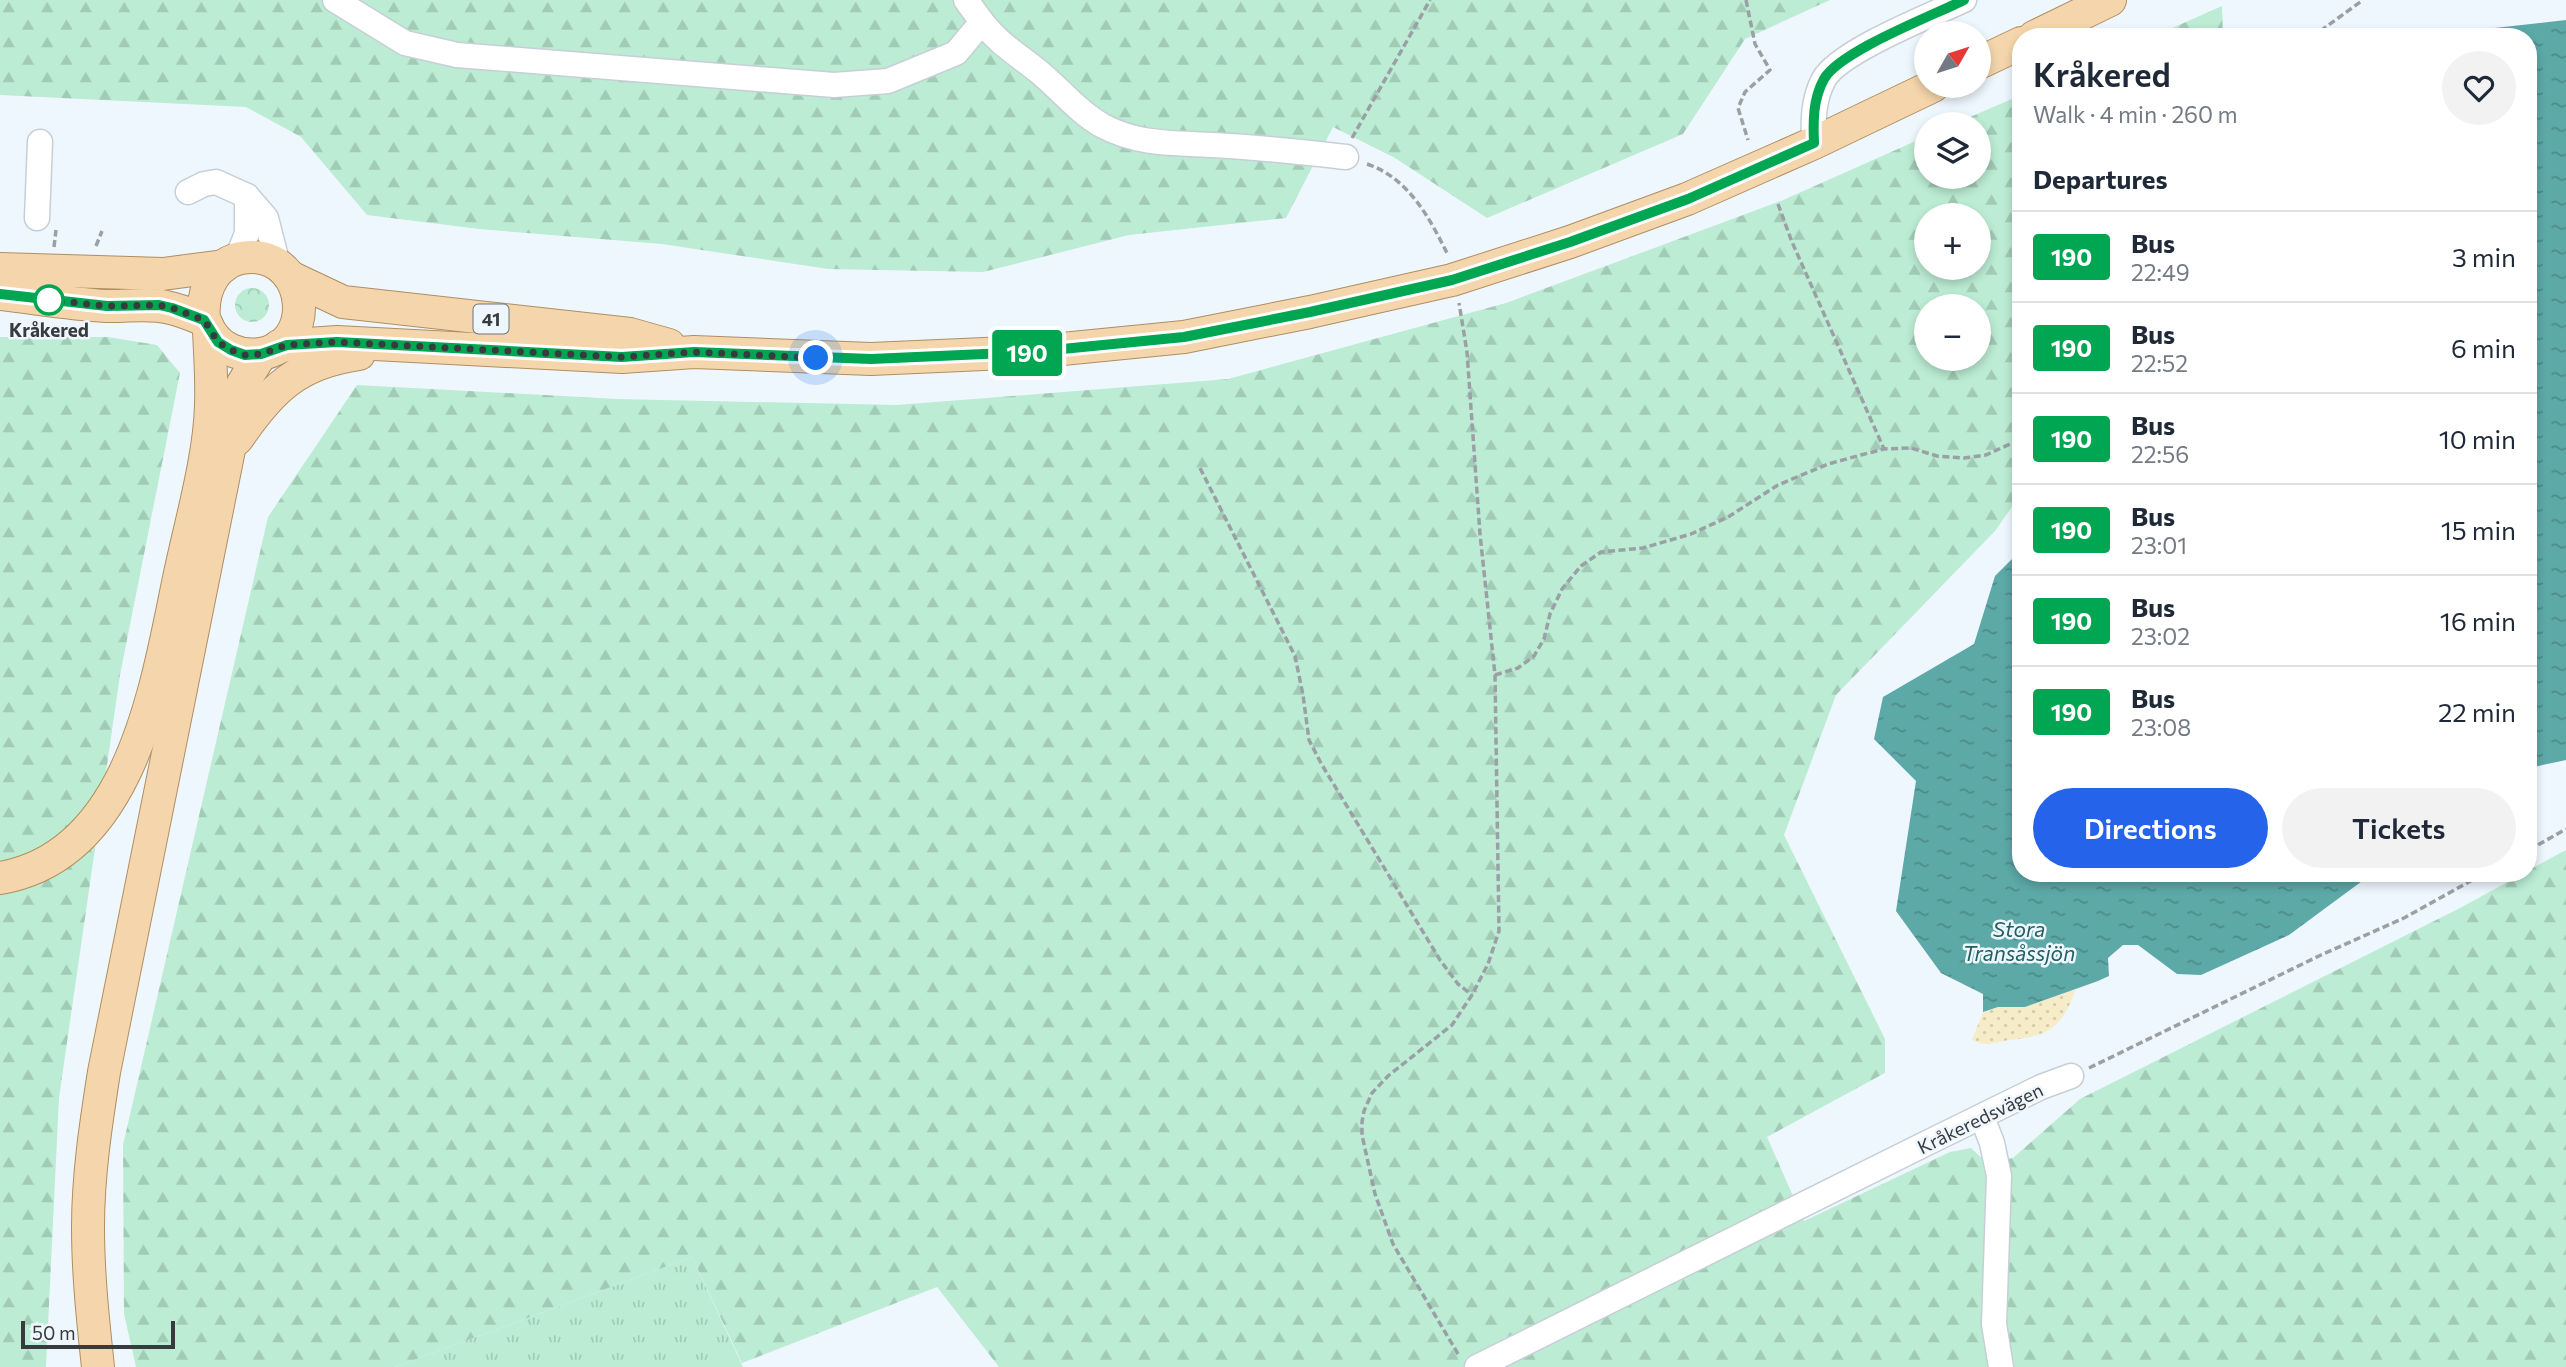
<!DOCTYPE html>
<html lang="en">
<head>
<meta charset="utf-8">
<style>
	:root { --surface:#fff; --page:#f2f2f3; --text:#1f2937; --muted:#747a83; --line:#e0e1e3; --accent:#2563eb }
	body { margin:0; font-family:Commissioner,sans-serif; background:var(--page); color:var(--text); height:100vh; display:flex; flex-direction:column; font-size:26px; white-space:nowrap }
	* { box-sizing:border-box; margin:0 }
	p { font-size:23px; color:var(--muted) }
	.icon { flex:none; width:38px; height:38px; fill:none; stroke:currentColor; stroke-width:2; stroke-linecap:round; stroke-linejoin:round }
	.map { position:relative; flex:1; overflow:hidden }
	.side { position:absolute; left:2012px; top:28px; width:525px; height:854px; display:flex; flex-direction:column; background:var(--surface); border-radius:28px; box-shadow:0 4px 10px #0003 }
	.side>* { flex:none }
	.badge { padding:0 14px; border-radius:5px; font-size:24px; line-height:46px }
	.needle { width:46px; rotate:51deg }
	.buttons { position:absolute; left:1914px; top:21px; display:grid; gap:14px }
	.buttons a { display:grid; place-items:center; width:77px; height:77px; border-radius:50%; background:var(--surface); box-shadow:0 4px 10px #0003; font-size:35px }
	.scale { position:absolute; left:21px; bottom:18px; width:154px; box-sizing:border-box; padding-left:7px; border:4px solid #383b3e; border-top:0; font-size:19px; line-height:24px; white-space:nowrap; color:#383b3e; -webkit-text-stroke:5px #eff7fe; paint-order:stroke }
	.you { position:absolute; width:35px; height:35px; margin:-18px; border:5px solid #fff; border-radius:50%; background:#1a73e8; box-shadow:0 0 0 10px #1a73e833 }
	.map>.badge { position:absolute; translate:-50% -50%; box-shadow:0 0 0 4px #fff }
	h2 { padding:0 21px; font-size:26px; line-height:63px }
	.round { display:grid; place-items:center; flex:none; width:74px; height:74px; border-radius:37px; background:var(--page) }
	.head { display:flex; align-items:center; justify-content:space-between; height:119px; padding:0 21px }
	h1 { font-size:33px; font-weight:600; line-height:52px }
	.primary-button { display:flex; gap:14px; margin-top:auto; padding:14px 21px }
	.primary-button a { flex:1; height:80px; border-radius:42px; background:var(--accent); color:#fff; font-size:28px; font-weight:600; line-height:80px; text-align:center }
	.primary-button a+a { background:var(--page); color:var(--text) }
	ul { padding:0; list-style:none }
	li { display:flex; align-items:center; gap:21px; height:91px; padding:0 21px; border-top:2px solid var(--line) }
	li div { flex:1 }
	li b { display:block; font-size:26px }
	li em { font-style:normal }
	li .badge { min-width:77px; font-weight:700; text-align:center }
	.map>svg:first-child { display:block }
	.grass { fill:url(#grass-tufts) }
	.forest { fill:url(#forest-firs); fill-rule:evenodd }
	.sand { fill:url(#sand-dots) }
	.park { fill:url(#park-crowns) }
	.water { fill:url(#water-ripples) }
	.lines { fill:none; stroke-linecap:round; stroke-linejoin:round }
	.minor-casing { stroke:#c7cfd6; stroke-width:27 }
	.major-casing { stroke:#ae8e62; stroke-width:34 }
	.path { stroke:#9aa0a5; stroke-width:3.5; stroke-dasharray:7 3.5; stroke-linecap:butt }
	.minor { stroke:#fff; stroke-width:24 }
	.major { stroke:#f5d6ac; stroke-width:32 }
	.line-casing { stroke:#fff; stroke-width:16 }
	.line { stroke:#00a651; stroke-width:10 }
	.walk { stroke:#383b3e; stroke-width:7; stroke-dasharray:0 12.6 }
	.stop-dot { fill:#fff; stroke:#00a651; stroke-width:3.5 }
	.labels { text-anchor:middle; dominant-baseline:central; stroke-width:5; stroke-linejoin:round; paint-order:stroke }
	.shield { fill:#eff7fe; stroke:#6f7378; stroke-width:2 }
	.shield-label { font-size:18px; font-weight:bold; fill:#383b3e }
	.stop-label { font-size:19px; font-weight:bold; fill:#383b3e; stroke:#eff7fe }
	.street-label { font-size:19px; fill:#383b3e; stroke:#eff7fe }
	.water-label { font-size:21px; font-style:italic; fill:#206060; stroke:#eff7fe }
</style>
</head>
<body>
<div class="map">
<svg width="2566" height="1367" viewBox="0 0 2566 1367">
	<defs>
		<pattern id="grass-tufts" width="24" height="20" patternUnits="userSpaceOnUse" patternTransform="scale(1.75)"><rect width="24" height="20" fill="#bcecd3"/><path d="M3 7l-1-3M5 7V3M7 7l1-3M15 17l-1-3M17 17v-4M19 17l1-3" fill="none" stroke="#a2cbb6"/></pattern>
		<pattern id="forest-firs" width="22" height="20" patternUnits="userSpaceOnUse" patternTransform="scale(1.75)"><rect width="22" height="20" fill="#bcecd3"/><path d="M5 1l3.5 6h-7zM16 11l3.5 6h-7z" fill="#a2cbb6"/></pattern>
		<pattern id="sand-dots" width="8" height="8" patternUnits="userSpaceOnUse" patternTransform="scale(1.75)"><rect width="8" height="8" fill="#f6ecc7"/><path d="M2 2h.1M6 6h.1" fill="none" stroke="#d4cbac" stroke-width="1.8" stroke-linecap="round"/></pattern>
		<pattern id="park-crowns" width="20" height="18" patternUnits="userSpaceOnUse" patternTransform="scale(1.75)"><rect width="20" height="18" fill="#bcecd3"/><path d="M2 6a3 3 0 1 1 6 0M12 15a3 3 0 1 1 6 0" fill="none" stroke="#a2cbb6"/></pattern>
		<pattern id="water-ripples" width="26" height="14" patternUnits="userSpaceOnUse" patternTransform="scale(1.75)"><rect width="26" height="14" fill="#5ca9a8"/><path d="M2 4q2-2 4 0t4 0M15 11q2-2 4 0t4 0" fill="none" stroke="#4d8b8a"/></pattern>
	</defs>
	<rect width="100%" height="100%" fill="#eff7fe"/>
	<polygon class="grass" points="692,1257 743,1367 395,1367"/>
	<g class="forest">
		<polygon points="0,0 1830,0 1745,39 1683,134 1487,218 1395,158 1333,127 1286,218 1129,235 983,272 828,269 662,244 479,229 367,215 301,137 246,107 0,95"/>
		<polygon points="2222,6 2223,37 2152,37"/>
		<path d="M2021 95V494L1995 531 1836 695 1784 835 1885 1039V1073L1767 1137 1804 1221 1950 1152 1971 1148 1985 1161 2013 1158 2080 1099 2460 908 2524 873H2529V870L2566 850V1367H999L937 1287 742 1363 692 1257 395 1367H136L124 1314 123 1145 268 517 357 385 618 399 897 405 1228 379 1506 303 1781 201 1927 136V177H1979V124H1954ZM1927 215H1979V268H1927ZM1927 306H1979V359H1927Z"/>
		<polygon points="0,337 108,337 157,345 180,373 120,675 59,1098 46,1367 0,1367"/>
	</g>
	<path class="sand" d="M2076 989C2061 1029 2051 1035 2010 1040 1993 1042 1989 1048 1972 1040L1983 1012 1998 1007H2025Z"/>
	<circle class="park" cx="252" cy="305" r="17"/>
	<g class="water">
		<polygon points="2566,20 2566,760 2529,768 2529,37 2413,37"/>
		<polygon points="2021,550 2021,873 2373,873 2289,935 2201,975 2177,974 2138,945 2123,945 2108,958 2109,976 2098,981 2025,1007 1998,1007 1983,1012 1983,994 1941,973 1896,911 1916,781 1874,739 1883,697 1974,644 1995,576"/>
	</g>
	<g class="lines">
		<defs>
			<g id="minor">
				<path d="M335 0 405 43 457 55 834 85 888 81 956 53 982 22C999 44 1017 54 1038 71 1060 89 1078 112 1103 126 1139 145 1174 143 1213 145 1257 147 1301 152 1346 157"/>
				<polyline points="966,0 982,22"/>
				<path d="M1814 143C1813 121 1813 99 1824 79 1840 51 1932 15 1964 0"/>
				<polyline points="188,192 204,184 216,182 247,196 266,218 278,265"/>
				<polyline points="37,218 40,142"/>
				<polyline points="237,259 247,233 247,196"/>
				<polyline points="1982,1117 1992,1143 1999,1176 1994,1324 2001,1367"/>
				<polyline points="1477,1367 1927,1143 2041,1087 2071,1076"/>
			</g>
			<g id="major">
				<polyline points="2034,37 2110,0"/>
				<polyline points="1979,63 2021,43"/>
				<polyline points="0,269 163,274 224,266"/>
				<polyline points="290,277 343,302 630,334 669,345"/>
				<path d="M0 294C35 298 71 304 106 306 127 307 150 302 170 308 176 309 202 318 205 321 207 324 208 328 210 331 220 348 239 357 260 354 317 346 309 258 252 257 216 257 201 289 204 320"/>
				<polyline points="279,346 337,342 622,357 694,352 871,359 1032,352 1184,337 1310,312 1452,280 1570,242 1687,199 1814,143 1933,86"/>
				<path d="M237 439C271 389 297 363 359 354"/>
				<path d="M0 878C130 856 156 689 178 583 189 528 210 459 211 404 212 380 210 355 209 330"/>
				<path d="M98 1367C93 1321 88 1274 88 1227 88 1175 96 1123 104 1072L242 385 261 354"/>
			</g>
		</defs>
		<use href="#minor" class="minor-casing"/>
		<use href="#major" class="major-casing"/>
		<g class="path">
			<polyline points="1746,0 1755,44 1770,70 1745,92 1738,108 1748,140"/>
			<polyline points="2312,37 2363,0"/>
			<polyline points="1352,138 1430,0"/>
			<path d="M1367 164C1409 178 1430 219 1448 255"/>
			<polyline points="1778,204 1792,242 1884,449"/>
			<polyline points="96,246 102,231"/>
			<polyline points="54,247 56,230"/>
			<polyline points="1200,468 1295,656 1303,695 1309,740 1322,765 1440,960 1458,984 1472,995"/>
			<polyline points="1495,675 1518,668 1534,656 1544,639 1550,614 1562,589 1581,566 1601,552 1643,548 1691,534 1728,517 1778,485 1828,464 1861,455 1884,449 1911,448 1937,456 1964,458 1986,455 2021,439"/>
			<polyline points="2529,850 2566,829"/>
			<polyline points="2089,1068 2321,955 2404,918 2485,873"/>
			<polyline points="1458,1354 1393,1244 1375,1194 1362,1135 1362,1122 1364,1111 1372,1093 1388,1076 1452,1025 1472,995 1488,964 1499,931 1495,675 1480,534 1467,352 1459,303"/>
		</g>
		<use href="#minor" class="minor"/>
		<use href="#major" class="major"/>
	</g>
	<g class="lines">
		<defs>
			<path id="line" d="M0 294 107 306 159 305 172 308 204 320 218 342 231 350 245 355 261 354 287 345 337 342 622 357 694 352 871 359 1032 352 1184 337 1310 312 1452 280 1570 242 1688 199 1814 143C1813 121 1813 99 1824 79 1840 51 1932 16 1964 0"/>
		</defs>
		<use href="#line" class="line-casing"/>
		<use href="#line" class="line"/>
		<polyline class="walk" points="49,300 107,306 159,305 172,308 204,320 218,342 231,350 245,355 261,354 287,345 337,342 622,357 694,352 816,358"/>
	</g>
	<circle class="stop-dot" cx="49" cy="300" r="14"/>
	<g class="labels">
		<rect class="shield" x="473.5" y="304.5" width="35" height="29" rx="5"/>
		<g class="shield-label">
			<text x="491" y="319">41</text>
		</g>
		<g class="stop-label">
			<text x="49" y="329">Kråkered</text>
		</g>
		<g class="street-label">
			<text transform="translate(1980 1118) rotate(-26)">Kråkeredsvägen</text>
		</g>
		<g class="water-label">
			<text x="2019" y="928">Stora<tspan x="2019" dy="24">Transåssjön</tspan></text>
		</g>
	</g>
</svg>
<div class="buttons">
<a><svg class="needle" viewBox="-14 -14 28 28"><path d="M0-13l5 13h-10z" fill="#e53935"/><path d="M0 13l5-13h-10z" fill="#747a83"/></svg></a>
<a><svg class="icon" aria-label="layers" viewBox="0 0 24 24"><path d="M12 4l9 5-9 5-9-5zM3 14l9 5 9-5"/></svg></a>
<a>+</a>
<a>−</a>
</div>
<div class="scale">50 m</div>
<div class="you" style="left:816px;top:358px"></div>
<b class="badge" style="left:1027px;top:353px;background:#00a651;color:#fff">190</b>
<section class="side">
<div class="head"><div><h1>Kråkered</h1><p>Walk · 4 min · 260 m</p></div><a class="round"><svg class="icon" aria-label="heart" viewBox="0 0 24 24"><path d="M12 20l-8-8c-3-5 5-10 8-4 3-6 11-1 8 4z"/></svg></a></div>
<h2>Departures</h2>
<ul>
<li><span class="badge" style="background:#00a651;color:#fff">190</span><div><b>Bus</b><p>22:49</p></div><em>3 min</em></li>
<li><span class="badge" style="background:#00a651;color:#fff">190</span><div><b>Bus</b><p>22:52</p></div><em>6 min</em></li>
<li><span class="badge" style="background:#00a651;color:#fff">190</span><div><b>Bus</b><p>22:56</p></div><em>10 min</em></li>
<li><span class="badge" style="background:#00a651;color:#fff">190</span><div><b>Bus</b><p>23:01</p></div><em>15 min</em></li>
<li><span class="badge" style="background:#00a651;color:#fff">190</span><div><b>Bus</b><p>23:02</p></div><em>16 min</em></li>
<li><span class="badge" style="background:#00a651;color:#fff">190</span><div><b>Bus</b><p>23:08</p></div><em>22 min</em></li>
</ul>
<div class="primary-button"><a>Directions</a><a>Tickets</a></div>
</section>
</div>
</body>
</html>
